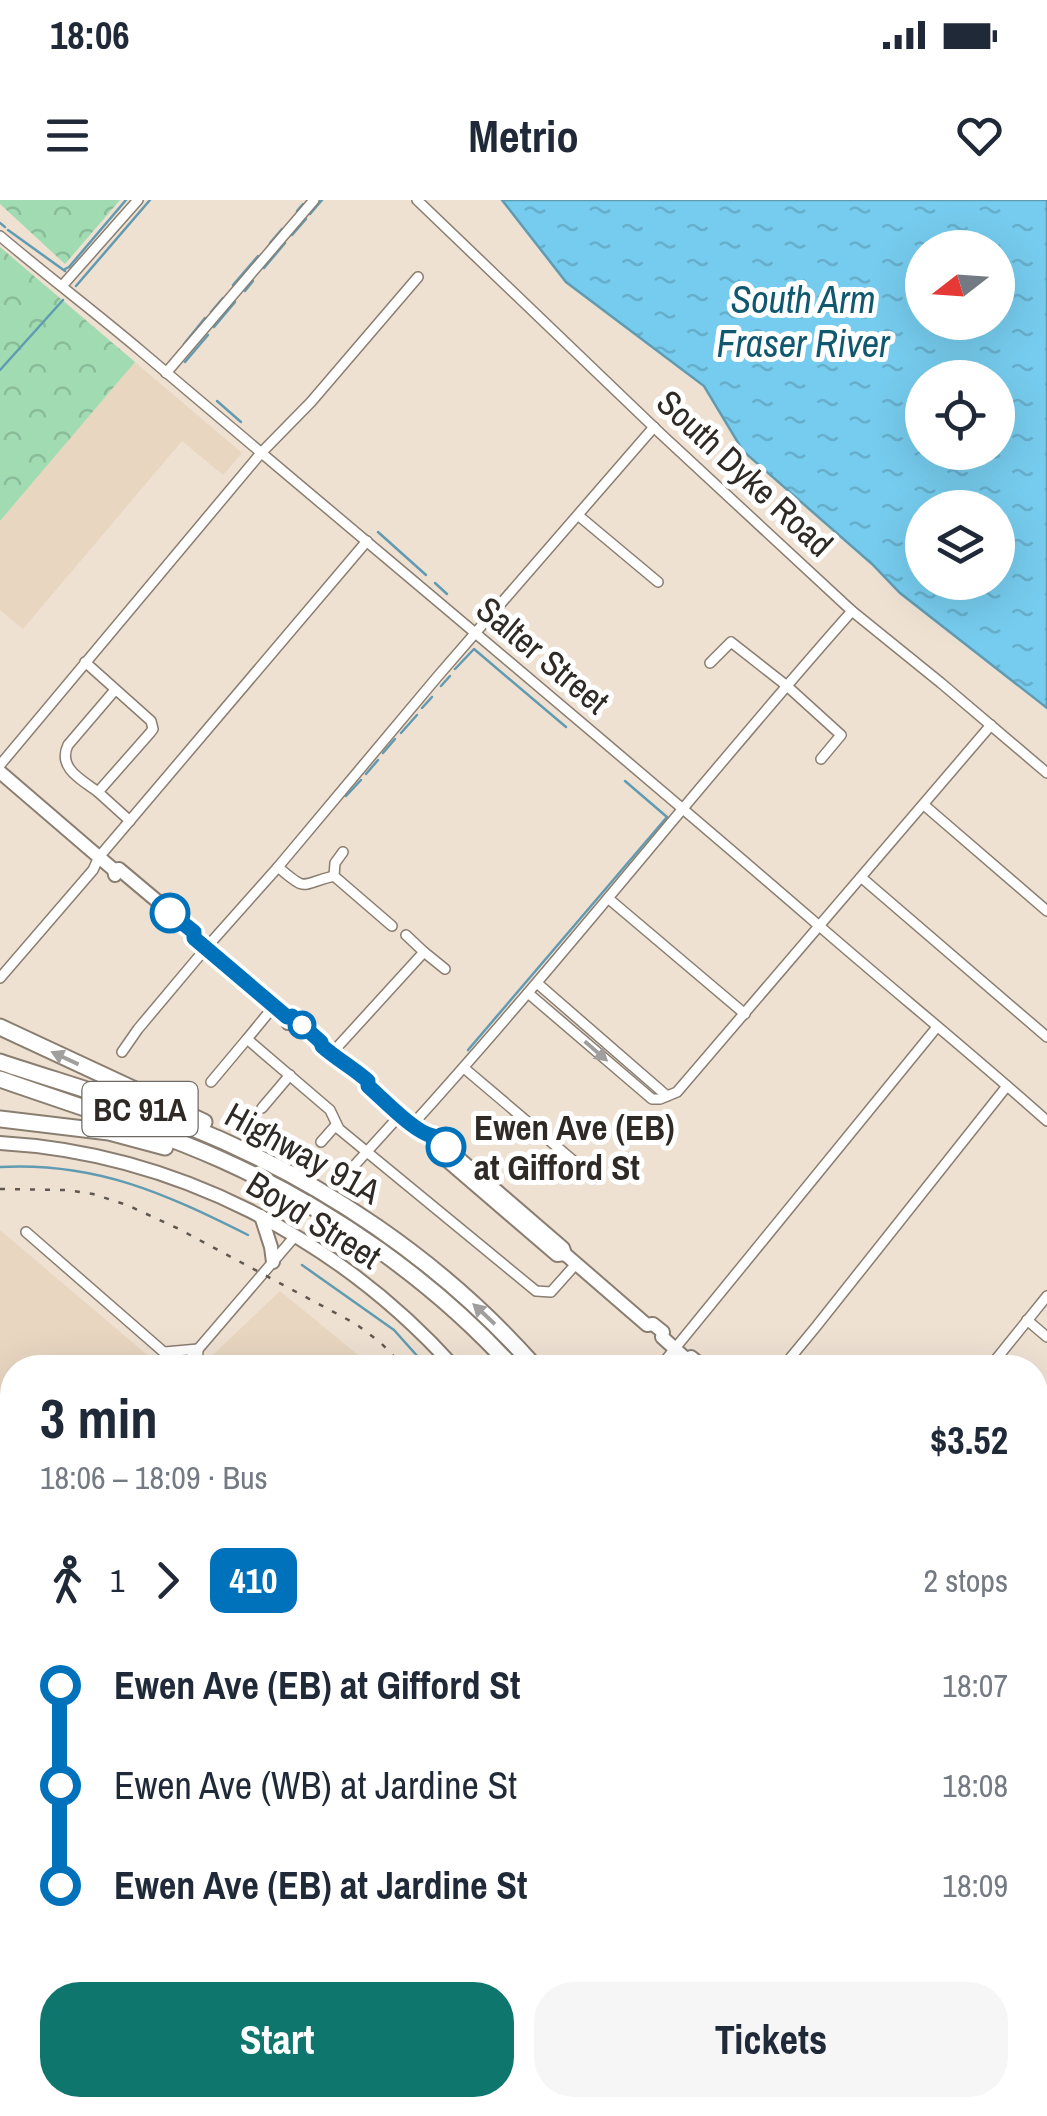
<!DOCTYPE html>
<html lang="en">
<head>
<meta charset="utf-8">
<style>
	:root { --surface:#fff; --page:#f6f6f7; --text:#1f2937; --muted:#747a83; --accent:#0f766e }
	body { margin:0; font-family:"Archivo Narrow",sans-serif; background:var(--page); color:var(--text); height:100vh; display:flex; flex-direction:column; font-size:38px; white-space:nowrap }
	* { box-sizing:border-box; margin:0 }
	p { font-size:32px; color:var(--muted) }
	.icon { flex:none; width:55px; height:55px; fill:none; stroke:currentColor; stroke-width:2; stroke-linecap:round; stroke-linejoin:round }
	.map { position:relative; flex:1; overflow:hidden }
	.panel { position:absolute; left:0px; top:1155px; width:1048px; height:762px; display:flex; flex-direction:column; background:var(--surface); border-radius:40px 40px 0 0; box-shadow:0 10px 40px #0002 }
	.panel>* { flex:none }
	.badge { padding:0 20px; border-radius:15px; font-size:35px; line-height:65px }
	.needle { width:65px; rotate:253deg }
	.buttons { position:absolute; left:905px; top:30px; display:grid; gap:20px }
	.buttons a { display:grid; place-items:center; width:110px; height:110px; border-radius:50%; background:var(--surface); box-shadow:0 10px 40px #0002; font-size:50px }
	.map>.badge { position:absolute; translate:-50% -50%; box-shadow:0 0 0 5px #fff }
	.legs { display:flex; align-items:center; gap:15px; height:110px; padding:0 40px; font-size:32px }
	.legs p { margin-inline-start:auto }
	.overview { display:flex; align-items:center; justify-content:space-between; height:170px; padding:0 40px }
	h1 { font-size:55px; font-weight:700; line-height:75px }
	.action { display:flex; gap:20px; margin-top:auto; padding:20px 40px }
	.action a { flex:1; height:115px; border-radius:40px; background:var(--accent); color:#fff; font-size:40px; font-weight:700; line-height:115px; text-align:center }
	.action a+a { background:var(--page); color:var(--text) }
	ul { padding:0 40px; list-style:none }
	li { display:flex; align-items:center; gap:35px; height:100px; font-size:38px }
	li i { display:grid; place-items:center; width:15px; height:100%; margin:0 12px; background:currentColor }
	li i::after { content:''; width:25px; height:25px; margin:-12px; border:8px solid; border-radius:50%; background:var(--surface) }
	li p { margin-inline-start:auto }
	li:first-child i { background:linear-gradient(#0000 50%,currentColor 0) }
	li:last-child i { background:linear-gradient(currentColor 50%,#0000 0) }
	.status { display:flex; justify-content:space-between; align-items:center; height:70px; padding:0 50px; background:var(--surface); direction:ltr }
	.status svg { height:28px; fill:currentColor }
	header { display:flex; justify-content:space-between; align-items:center; height:130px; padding:0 40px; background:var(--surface); font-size:45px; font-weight:700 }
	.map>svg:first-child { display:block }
	.built { fill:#e8d6c1 }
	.industrial { fill:url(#industrial-grid) }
	.park { fill:url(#park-crowns) }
	.water { fill:url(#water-ripples); stroke:#619bb2; stroke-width:2.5; fill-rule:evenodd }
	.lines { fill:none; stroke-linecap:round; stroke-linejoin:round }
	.stream { stroke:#619bb2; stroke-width:2.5 }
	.street-casing { stroke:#8a7e71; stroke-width:12 }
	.secondary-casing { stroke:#8a7e71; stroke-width:16 }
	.highway-casing { stroke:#8a7e71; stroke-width:19 }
	.street { stroke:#fff; stroke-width:9 }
	.secondary { stroke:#fff; stroke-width:12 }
	.highway { stroke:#fff; stroke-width:15 }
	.rail { stroke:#5f5851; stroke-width:2.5; stroke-dasharray:5 10; stroke-linecap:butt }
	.oneway { fill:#a19f9d }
	.line-1-casing { stroke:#fff; stroke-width:22 }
	.line-1 { stroke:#0072bc; stroke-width:15 }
	.stop-1-dot { fill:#fff; stroke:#0072bc; stroke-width:5 }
	.labels { text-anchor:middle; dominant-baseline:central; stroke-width:10; stroke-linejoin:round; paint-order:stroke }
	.shield { fill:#fff; stroke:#6d6a66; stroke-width:2.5 }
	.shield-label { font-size:32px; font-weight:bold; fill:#2f2a25 }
	.street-label { font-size:35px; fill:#2f2a25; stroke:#fff }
	.stop-label { font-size:35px; font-weight:bold; fill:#2f2a25; stroke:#fff; text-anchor:start }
	.water-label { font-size:38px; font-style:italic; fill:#10586f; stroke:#fff }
</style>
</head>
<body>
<div class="status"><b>18:06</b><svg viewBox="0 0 49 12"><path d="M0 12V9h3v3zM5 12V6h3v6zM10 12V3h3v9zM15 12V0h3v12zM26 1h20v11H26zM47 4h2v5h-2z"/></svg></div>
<header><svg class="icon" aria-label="menu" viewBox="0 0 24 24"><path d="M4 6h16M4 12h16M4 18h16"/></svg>Metrio<svg class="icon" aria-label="heart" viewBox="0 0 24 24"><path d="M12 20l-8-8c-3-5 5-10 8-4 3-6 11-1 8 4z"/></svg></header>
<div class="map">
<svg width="1047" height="1916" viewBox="0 0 1047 1916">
	<defs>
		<pattern id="industrial-grid" width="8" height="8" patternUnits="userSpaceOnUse" patternTransform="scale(2.5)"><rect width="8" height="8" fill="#e8d6c1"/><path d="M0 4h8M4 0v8" fill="none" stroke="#c7b8a6"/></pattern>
		<pattern id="park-crowns" width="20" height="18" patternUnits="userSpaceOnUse" patternTransform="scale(2.5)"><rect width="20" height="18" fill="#a0dbb2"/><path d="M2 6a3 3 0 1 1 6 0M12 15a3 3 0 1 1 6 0" fill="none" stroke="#8abc99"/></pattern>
		<pattern id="water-ripples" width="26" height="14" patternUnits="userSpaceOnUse" patternTransform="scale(2.5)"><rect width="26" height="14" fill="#76ccee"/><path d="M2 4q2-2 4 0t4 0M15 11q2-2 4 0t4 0" fill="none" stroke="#66afcc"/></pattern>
	</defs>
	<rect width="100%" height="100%" fill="#efe1d2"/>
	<g class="built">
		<polygon points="135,162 242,253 223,275 182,241 23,429 0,410 0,321"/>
		<polygon points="0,1030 152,1159 152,1167 12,1168 12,1259 0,1248"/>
		<polygon points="280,1091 373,1167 199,1168"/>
	</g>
	<g class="industrial">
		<polygon points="0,1248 12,1259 12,1458 0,1474"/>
		<polygon points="12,1652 12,1756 0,1748 0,1663"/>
		<polygon points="230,1905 491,1905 508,1916 243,1916"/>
	</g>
	<g class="park">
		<polygon points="0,0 120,0 65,64 0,4"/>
		<polygon points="0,47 135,162 0,321"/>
	</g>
	<g class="water">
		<path d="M502 0H1047V508L900 393 872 364 743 251 704 186 566 82ZM922 48H998V122H922ZM922 178H998V252H922ZM922 308H998V382H922Z"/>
		<polygon points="0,1557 12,1562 12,1635 0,1646"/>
		<polygon points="0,1771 12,1780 12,1905 209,1905 224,1916 0,1916"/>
		<polygon points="526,1905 774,1905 794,1916 545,1916"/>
	</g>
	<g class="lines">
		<g class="stream">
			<polyline points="297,11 303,4"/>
			<polyline points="310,14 322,0"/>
			<polyline points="0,23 5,27"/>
			<polyline points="8,30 65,71"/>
			<polyline points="292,35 306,19"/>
			<polyline points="270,43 282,29"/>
			<polyline points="264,68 285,43"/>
			<polyline points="65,69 69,67 126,0"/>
			<polyline points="233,85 258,56"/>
			<polyline points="76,86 150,0"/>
			<polyline points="245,91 253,81"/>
			<polyline points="211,112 223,98"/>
			<polyline points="214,127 235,102"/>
			<polyline points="184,144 205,118"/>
			<polyline points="185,162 208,135"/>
			<polyline points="0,170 63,100"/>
			<polyline points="217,201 241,222"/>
			<polyline points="378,332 426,375"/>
			<polyline points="435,383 447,394"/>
			<polyline points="455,469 474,449 566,527"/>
			<polyline points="441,486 450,476"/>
			<polyline points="422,508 432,497"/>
			<polyline points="401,533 417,515"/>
			<polyline points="383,553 395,539"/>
			<polyline points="366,574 378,560"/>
			<polyline points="346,596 361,580"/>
			<polyline points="468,850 667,617 625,581"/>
			<path d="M0 967C96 962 164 993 248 1035"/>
			<polyline points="302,1065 394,1130 428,1168"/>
			<polyline points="1035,1267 1047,1264"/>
		</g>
		<defs>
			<g id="street">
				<polyline points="417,0 661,234 852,411 941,483 1047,573"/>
				<path d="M0 36C46 75 95 112 141 151 366 342 594 531 817 724 893 790 972 854 1047 921"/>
				<polyline points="62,86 138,0"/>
				<polyline points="166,173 314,0"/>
				<polyline points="579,316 658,382"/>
				<polyline points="85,462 151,521 153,529 150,533 98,592 130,621"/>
				<polyline points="710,463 731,442 787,486 841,535 821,559"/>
				<polyline points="0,565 261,253 311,202 418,77"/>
				<path d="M98 592C82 580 57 568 68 545L115 490"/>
				<polyline points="924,605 1047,711"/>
				<path d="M278 667C308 693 300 684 334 676L392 726"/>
				<polyline points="334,676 335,663 343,652"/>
				<polyline points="862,678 1047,837"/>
				<polyline points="609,699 745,814"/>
				<polyline points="424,752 445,769"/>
				<polyline points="0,778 93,670 99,657 367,341"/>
				<polyline points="537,783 667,896"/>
				<polyline points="528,793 652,899 660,899 677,892 991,525"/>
				<polyline points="274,806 247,839 330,910 339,929 536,1091 551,1092 576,1064"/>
				<polyline points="122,852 138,829 206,748 278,667 438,476 654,227"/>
				<polyline points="331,854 424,752 406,735"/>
				<polyline points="464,868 595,979"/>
				<polyline points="211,882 247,839"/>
				<polyline points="262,908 290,875"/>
				<path d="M413 924C564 757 703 579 852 411"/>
				<polyline points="321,942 336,925"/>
				<polyline points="353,967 401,914"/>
				<polyline points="26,1032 182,1168"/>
				<polyline points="1027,1120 1047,1137"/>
				<polyline points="165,1152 198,1149 197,1168"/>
				<polyline points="182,1168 296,1035"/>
				<polyline points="659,1168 937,827"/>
				<polyline points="782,1168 815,1128 1007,886"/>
				<polyline points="989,1168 1047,1096"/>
				<polyline points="1035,1284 1047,1280"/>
				<polyline points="1035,1301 1043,1323 1035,1326"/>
				<polyline points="1035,1491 1041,1508 1047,1507"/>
				<polyline points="1035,1546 1047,1543"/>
			</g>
			<g id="secondary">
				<polyline points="0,572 114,670 115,675"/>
				<polyline points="114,670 119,669 194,732 194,738 287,817 288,823"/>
				<polyline points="287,817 292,816 321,841 322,846 344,865 349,865 368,881 368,886 373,890 426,936 433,936 563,1048 565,1054 647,1125 653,1124 663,1132 662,1137 686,1159 691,1157 701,1165 700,1168"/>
				<path d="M0 943C175 953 338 1038 455 1168"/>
				<polyline points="436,951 557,1055 565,1054"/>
				<polyline points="261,1016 271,1047 273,1062"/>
				<polyline points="1035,1818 1047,1854"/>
			</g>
			<g id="highway">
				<polyline points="0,827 204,922"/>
				<path d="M0 862C63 883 127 901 188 926 320 979 442 1061 536 1168"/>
				<path d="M0 879C74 905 150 928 222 960 331 1009 433 1080 513 1168"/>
				<polyline points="0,919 109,932 165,947"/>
				<polyline points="1035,1663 1047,1666"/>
				<polyline points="1035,1684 1047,1687"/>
			</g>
		</defs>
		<use href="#street" class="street-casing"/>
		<use href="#secondary" class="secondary-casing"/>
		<use href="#highway" class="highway-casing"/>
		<use href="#street" class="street"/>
		<use href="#secondary" class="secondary"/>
		<use href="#highway" class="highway"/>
		<polyline class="rail" points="0,989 67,990 93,994 127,1005 177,1028 356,1124 381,1143 405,1168"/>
	</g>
	<defs><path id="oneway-solid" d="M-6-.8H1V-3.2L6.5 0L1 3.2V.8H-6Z" transform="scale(2.5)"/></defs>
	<g class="oneway">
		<use href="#oneway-solid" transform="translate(596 851) rotate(41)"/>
		<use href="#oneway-solid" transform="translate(65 858) rotate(-155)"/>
		<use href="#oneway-solid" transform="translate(484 1114) rotate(-137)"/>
	</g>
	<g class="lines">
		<defs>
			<path id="line-1" d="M170 713 194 732V738L287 817 292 816 321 842 322 846C338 860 352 867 368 881V886C383 899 415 933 433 936L446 947"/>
		</defs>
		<use href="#line-1" class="line-1-casing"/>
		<use href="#line-1" class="line-1"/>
	</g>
	<g class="stop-1-dot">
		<circle cx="170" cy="713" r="18"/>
		<circle cx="302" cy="825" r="12"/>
		<circle cx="446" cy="947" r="18"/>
	</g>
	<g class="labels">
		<rect class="shield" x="82.5" y="882" width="115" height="54" rx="8"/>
		<g class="shield-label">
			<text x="140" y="909">BC 91A</text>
		</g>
		<g class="street-label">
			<text transform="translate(745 273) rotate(43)">South Dyke Road</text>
			<text transform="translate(543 455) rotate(40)">Salter Street</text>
			<text transform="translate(303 953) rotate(29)">Highway 91A</text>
			<text transform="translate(314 1020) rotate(32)">Boyd Street</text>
		</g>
		<g class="stop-label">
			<text x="474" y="927">Ewen Ave (EB)<tspan x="474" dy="40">at Gifford St</tspan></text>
		</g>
		<g class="water-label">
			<text x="803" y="99">South Arm<tspan x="803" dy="44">Fraser River</tspan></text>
		</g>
	</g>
</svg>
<div class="buttons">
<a><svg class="needle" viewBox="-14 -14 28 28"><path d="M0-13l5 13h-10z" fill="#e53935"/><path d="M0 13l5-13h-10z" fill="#747a83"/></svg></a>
<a><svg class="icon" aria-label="locate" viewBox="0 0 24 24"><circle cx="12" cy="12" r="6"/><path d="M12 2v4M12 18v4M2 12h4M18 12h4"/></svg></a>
<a><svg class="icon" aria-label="layers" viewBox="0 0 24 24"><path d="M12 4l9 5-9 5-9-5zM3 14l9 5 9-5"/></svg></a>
</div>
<section class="panel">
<div class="overview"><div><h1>3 min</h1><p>18:06 – 18:09 · Bus</p></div><b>$3.52</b></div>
<div class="legs"><svg class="icon" aria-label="walk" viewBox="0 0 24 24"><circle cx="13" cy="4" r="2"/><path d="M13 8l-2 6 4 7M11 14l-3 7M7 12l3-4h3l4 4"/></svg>1<svg class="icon" aria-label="forward" viewBox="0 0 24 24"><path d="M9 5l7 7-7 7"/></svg><b class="badge" style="background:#0072bc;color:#fff">410</b><p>2 stops</p></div>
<ul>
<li><i style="color:#0072bc"></i><b>Ewen Ave (EB) at Gifford St</b><p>18:07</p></li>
<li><i style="color:#0072bc"></i><span>Ewen Ave (WB) at Jardine St</span><p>18:08</p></li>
<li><i style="color:#0072bc"></i><b>Ewen Ave (EB) at Jardine St</b><p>18:09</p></li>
</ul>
<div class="action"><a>Start</a><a>Tickets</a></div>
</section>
</div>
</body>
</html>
